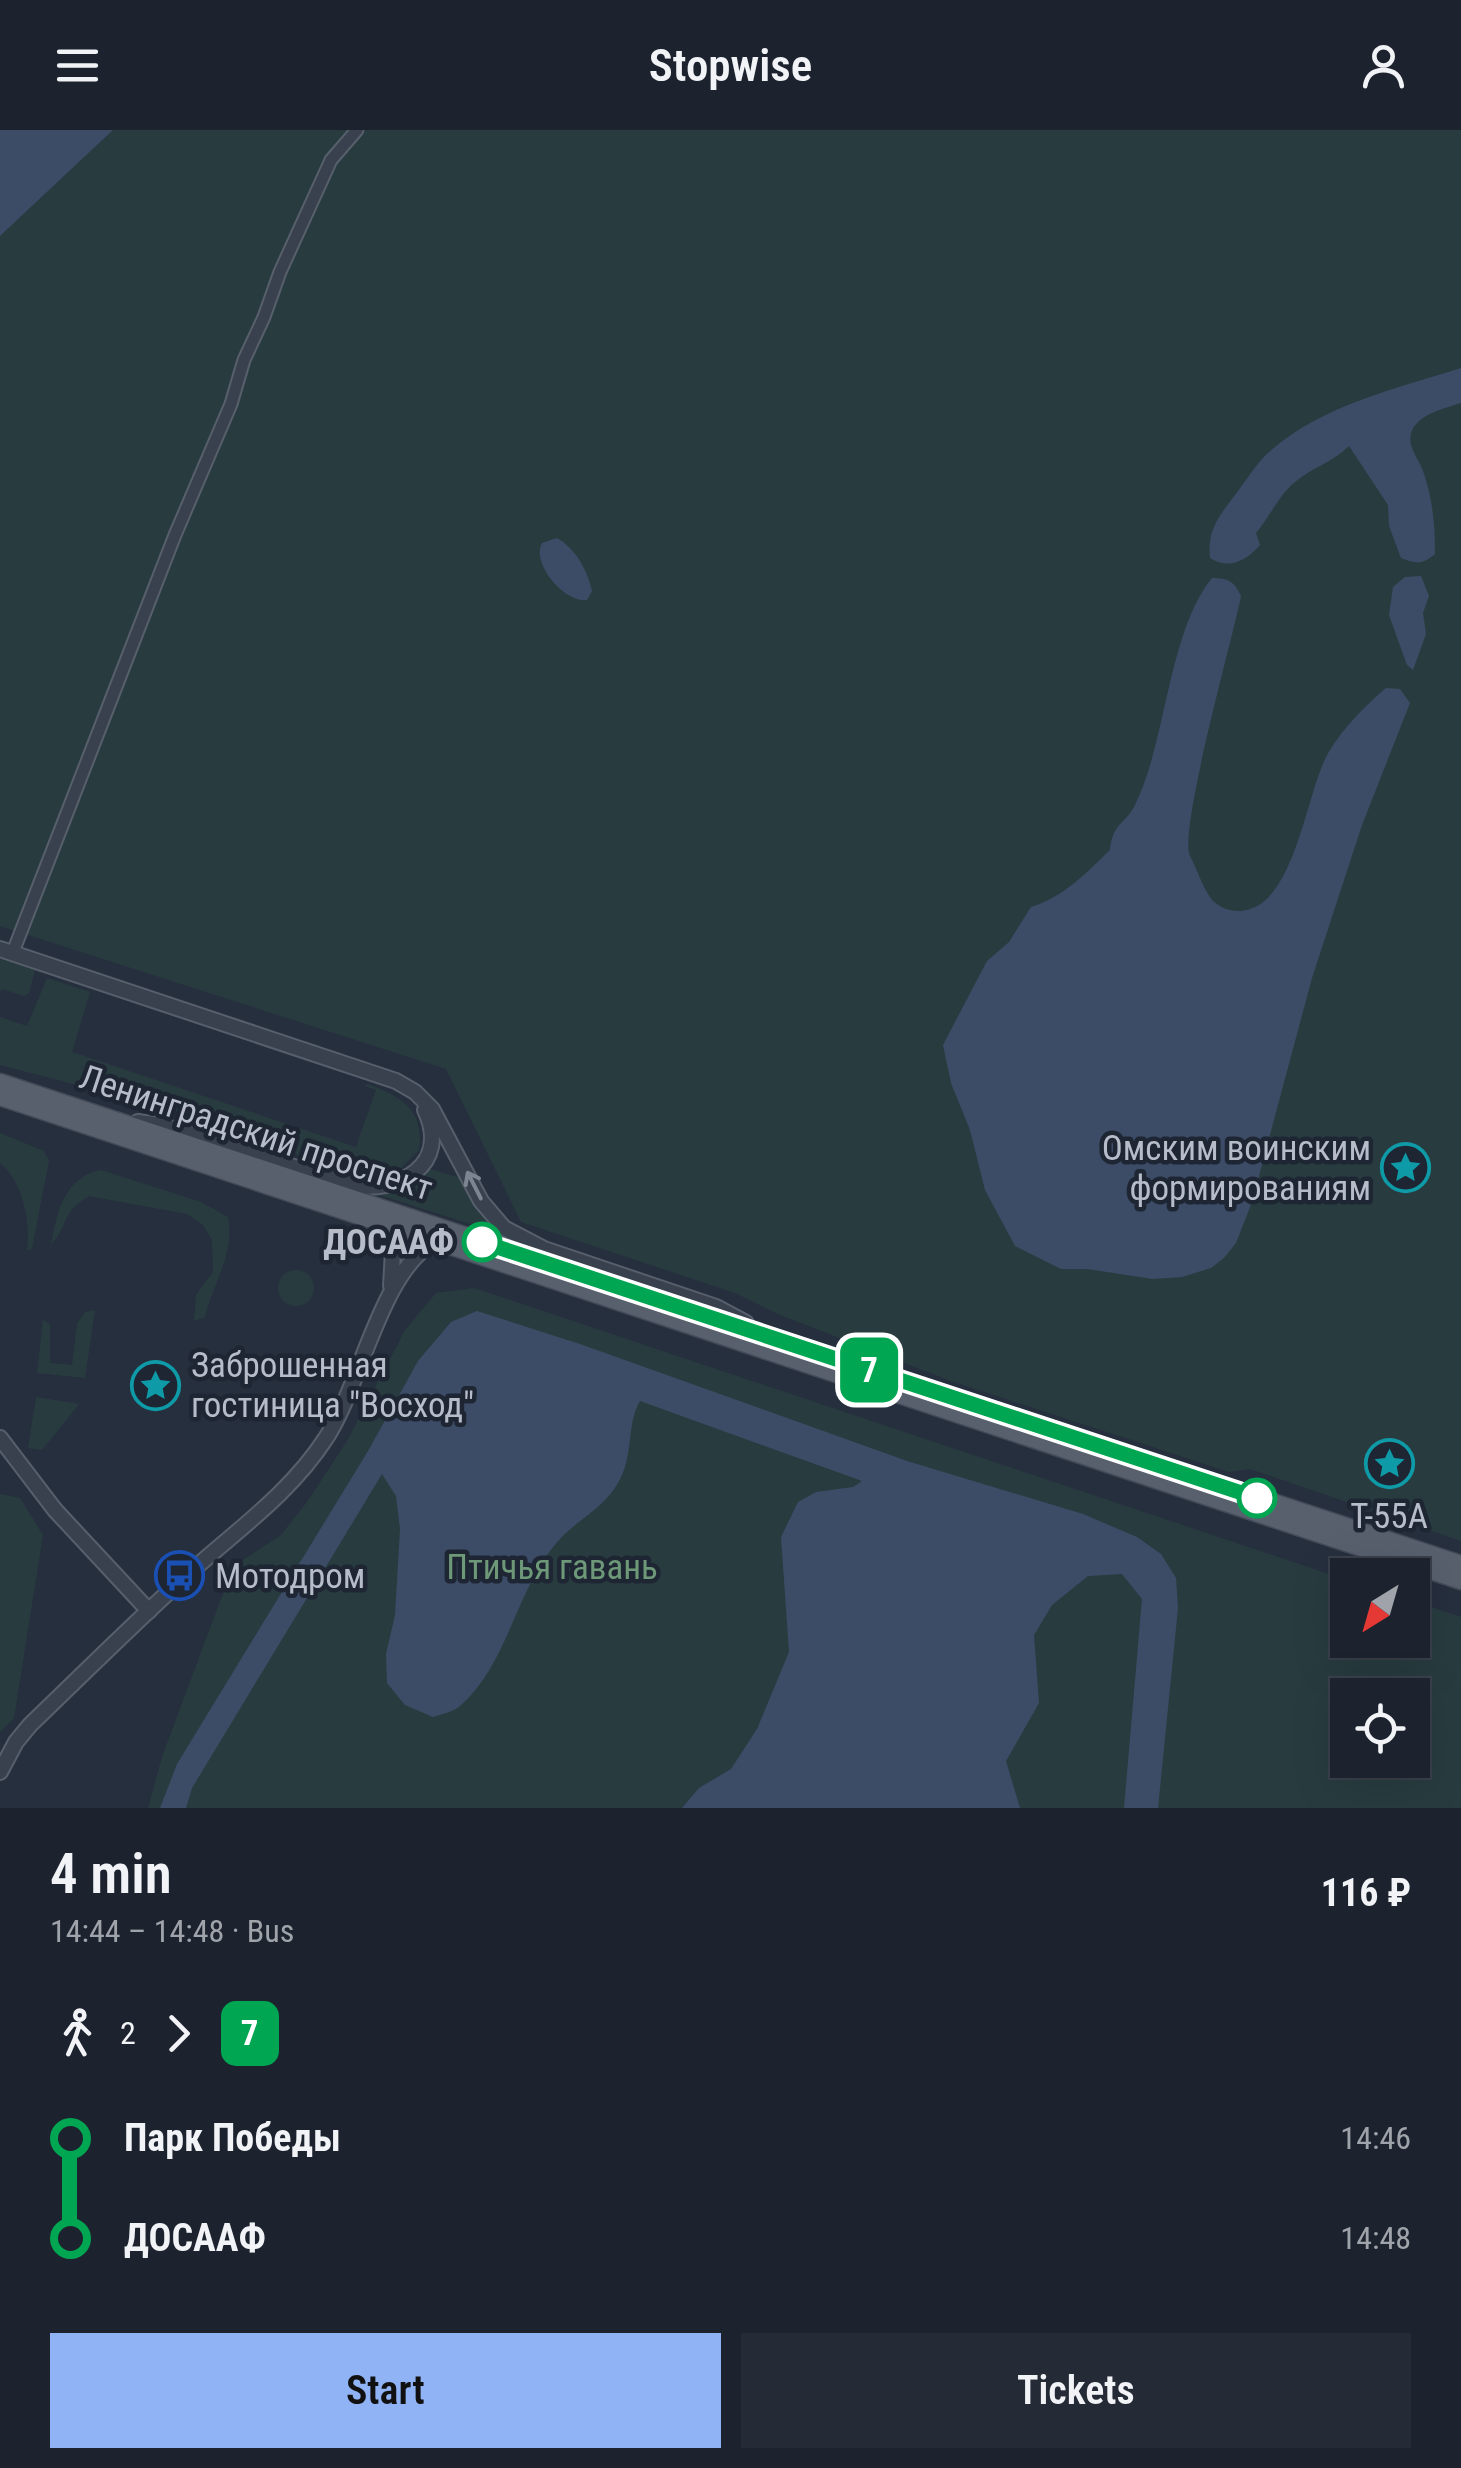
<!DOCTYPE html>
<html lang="en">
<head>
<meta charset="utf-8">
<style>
	:root { --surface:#1c232e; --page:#252b36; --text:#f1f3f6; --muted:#a0a4aa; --line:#3a404a; --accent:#8fb3f5 }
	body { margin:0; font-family:"Roboto Condensed",sans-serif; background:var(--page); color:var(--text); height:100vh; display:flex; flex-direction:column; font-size:38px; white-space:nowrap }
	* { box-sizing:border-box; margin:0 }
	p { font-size:32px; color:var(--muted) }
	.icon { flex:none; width:55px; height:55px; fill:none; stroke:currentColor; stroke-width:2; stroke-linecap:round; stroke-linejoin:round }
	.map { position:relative; height:1678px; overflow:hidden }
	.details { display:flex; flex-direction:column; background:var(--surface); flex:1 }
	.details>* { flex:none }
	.badge { padding:0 20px; border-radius:15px; font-size:35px; line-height:65px }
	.needle { width:65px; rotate:217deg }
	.fabs { position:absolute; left:1330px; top:1428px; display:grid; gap:20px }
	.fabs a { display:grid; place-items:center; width:100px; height:100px; border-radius:0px; background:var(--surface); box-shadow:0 10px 40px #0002,0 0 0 2px var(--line); font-size:50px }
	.map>.badge { position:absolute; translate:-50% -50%; box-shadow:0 0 0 5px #fff }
	.legs { display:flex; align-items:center; gap:15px; height:110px; padding:0 50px; font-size:32px }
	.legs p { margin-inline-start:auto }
	.headline { display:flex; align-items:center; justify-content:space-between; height:170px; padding:0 50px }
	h1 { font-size:55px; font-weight:600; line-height:75px }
	.primary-button { display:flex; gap:20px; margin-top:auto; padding:20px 50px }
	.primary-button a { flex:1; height:115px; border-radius:0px; background:var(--accent); color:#111; font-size:40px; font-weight:600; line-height:115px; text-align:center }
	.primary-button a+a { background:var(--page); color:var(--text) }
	ul { padding:0 50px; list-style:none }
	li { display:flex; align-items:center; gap:35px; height:100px; font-size:38px }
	li i { display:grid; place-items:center; width:15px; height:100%; margin:0 12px; background:currentColor }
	li i::after { content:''; width:25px; height:25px; margin:-12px; border:8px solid; border-radius:50%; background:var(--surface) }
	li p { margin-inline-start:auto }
	li:first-child i { background:linear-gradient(#0000 50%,currentColor 0) }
	li:last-child i { background:linear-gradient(currentColor 50%,#0000 0) }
	header { display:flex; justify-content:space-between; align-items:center; height:130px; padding:0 50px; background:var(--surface); font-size:45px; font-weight:600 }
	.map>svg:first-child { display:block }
	.green { fill:#283c3f; fill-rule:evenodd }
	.water { fill:#3c4c67 }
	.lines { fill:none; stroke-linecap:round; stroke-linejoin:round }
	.minor-casing { stroke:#575f6c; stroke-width:15 }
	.tertiary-casing { stroke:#575f6c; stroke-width:18 }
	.primary-casing { stroke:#434a58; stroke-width:21 }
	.minor { stroke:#3a414e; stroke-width:11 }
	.tertiary { stroke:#3a414e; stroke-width:14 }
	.primary { stroke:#58606e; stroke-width:18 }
	.oneway { stroke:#7e8592 }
	.line-1-casing { stroke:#fff; stroke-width:22 }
	.line-1 { stroke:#00a651; stroke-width:15 }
	.stop-1-dot { fill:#fff; stroke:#00a651; stroke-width:5 }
	.labels { text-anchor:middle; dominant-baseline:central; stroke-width:9; stroke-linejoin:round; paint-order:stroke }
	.street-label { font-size:35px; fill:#b6bdc9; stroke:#1e2634 }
	.poi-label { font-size:35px; fill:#b6bdc9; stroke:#1e2634; text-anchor:start }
	.stop-label { font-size:35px; font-weight:bold; fill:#b6bdc9; stroke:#1e2634; text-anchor:end }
	.park-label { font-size:35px; fill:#6e9979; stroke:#1e2634 }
</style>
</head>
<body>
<header><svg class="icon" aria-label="menu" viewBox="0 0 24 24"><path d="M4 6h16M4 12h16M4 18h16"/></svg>Stopwise<svg class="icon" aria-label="person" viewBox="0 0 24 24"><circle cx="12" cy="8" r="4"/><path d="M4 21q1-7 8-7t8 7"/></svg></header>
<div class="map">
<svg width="1461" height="1678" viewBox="0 0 1461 1678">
	<rect width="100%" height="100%" fill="#262f3e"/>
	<g class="green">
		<polygon points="113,0 1461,0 1461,1411 1250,1339 1229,1342 951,1251 780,1185 735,1163 521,1092 446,939 0,796 0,106"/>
		<polygon points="0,829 35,840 29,863 24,866 2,859 0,863"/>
		<path d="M47 848 90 862 72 922 356 1017 376 960 365 956 367 954C401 966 425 980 419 1020L396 1043 366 1045 338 1039 161 977 0 935V887L27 896Z"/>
		<path d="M0 1003 44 1021 49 1031 32 1118 27 1121C31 1093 23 1051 0 1033Z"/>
		<polygon points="427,1038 464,1049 486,1090 487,1096 483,1098 370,1062"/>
		<path d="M101 1040 201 1072 228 1087C235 1125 213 1152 205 1187L194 1191 196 1165 213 1142 212 1110 203 1095 187 1084 89 1066C60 1082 68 1099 51 1114 57 1081 65 1047 101 1040Z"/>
		<circle cx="296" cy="1158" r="18"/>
		<path d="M474 1158 1347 1450 1348 1510H1412L1413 1471 1461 1487V1678H148L162 1627 222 1466 243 1430 280 1406 307 1372 347 1311 405 1200 436 1163ZM1348 1565H1412V1630H1348Z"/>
		<polygon points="95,1180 85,1248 37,1243 43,1190 50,1194 50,1233 72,1235 77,1194 85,1182"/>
		<polygon points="36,1267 79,1274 42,1320 28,1318"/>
		<polygon points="0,1364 20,1368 43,1405 14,1588 0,1602"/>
	</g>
	<g class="water">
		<polygon points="0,0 113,0 0,106"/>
		<path d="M1461 238V273C1442 279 1405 287 1411 315 1414 325 1421 334 1424 344 1433 370 1435 397 1435 424 1422 435 1416 434 1401 428L1389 396 1388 375 1349 316C1333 332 1313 337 1295 352 1279 365 1269 388 1256 403L1260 415C1246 431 1229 440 1210 428 1207 400 1219 386 1235 365 1244 353 1253 339 1263 328 1314 277 1395 259 1461 238Z"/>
		<path d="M557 408C576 419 587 440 592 461L587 470C564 473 531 433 542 413Z"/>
		<polygon points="1421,446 1429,466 1423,483 1426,504 1413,540 1407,535 1389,485 1393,457 1405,447"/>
		<path d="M1212 448C1228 448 1234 451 1241 466 1233 508 1178 702 1190 726 1197 739 1202 756 1210 767 1216 776 1226 780 1236 781 1296 784 1305 659 1330 620 1344 597 1366 575 1386 558L1400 559 1410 573 1362 695 1312 848 1252 1072 1236 1113 1224 1128 1211 1138 1182 1147 1153 1149 1087 1139H1061L1015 1116 985 1060 970 1000 951 953 943 915 987 831 1009 812 1031 777C1064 767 1086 743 1110 720 1113 692 1125 695 1135 675 1167 610 1168 502 1212 448Z"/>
		<path d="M477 1181 580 1214 907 1331 1083 1384 1137 1407 1161 1424 1176 1448 1178 1478 1158 1678H1124L1142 1469 1122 1444 1088 1446 1052 1475 1034 1505 1039 1573 1006 1631 1020 1678H682L699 1658 731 1639 757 1599 789 1522 781 1407 798 1372 816 1362 853 1357 862 1351 640 1271C627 1293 633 1321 622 1345 607 1378 581 1386 559 1410 516 1458 509 1532 461 1575 454 1582 442 1584 433 1587L405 1575 387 1553 386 1524 395 1485 400 1399 396 1366 382 1344 192 1658 186 1678H160L177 1634 368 1321 418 1231 451 1192Z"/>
	</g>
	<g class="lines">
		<defs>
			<polyline id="minor" points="13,822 175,405 231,274 244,230 264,187 280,142 331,30 357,0"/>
			<g id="tertiary">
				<polyline points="0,819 396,951 415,962 432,979 481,1071 504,1098 544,1119 716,1177 746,1193"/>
				<path d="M138 992 161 995 351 1055C399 1064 451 1035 425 980"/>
				<polyline points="386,1094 393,1121 391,1156"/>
				<polyline points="0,1308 55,1380 149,1481"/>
				<path d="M0 1642 16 1612 30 1595C81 1546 132 1495 185 1447 234 1402 289 1365 326 1308 361 1255 381 1139 436 1111"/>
			</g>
			<g id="primary">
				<polyline points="0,953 1461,1435"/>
				<polyline points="0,966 1461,1450"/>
			</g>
		</defs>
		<use href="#minor" class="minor-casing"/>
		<use href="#tertiary" class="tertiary-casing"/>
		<use href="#primary" class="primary-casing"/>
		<use href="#minor" class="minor"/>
		<use href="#tertiary" class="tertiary"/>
		<use href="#primary" class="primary"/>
	</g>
	<defs><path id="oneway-shaft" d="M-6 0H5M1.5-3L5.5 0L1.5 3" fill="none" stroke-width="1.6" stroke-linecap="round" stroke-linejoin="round" transform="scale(2.5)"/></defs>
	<use class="oneway" href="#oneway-shaft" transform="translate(474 1055) rotate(-117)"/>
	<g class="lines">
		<defs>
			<polyline id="line-1" points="482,1112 1257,1368"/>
		</defs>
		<use href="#line-1" class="line-1-casing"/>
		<use href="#line-1" class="line-1"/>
	</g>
	<defs>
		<symbol id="sight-ring" viewBox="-11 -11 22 22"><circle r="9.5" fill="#1e2634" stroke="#0f9aa8" stroke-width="1.5"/><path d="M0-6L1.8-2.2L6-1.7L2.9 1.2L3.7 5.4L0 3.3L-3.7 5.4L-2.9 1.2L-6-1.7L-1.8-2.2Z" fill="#0f9aa8"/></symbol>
		<symbol id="bus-ring" viewBox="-11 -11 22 22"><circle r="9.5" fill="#1e2634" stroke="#1a4fb4" stroke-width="1.5"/><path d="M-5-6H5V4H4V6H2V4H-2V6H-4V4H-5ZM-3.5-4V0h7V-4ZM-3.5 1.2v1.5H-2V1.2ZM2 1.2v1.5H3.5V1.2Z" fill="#1a4fb4"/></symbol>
	</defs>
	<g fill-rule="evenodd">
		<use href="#sight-ring" x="1378" y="1010" width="55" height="55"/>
		<use href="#sight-ring" x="128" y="1228" width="55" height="55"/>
		<use href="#sight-ring" x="1362" y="1306" width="55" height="55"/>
		<use href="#bus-ring" x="152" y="1418" width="55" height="55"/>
	</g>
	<g class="stop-1-dot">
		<circle cx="482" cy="1112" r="18"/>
		<circle cx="1257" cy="1368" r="18"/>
	</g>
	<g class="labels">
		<g class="street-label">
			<text transform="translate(256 1003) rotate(18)">Ленинградский проспект</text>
		</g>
		<g class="poi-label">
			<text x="1371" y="1018" text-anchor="end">Омским воинским<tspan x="1371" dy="40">формированиям</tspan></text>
			<text x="191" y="1235">Заброшенная<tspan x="191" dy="40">гостиница "Восход"</tspan></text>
			<text x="1389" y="1386" text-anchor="middle">Т-55А</text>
			<text x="215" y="1446">Мотодром</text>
		</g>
		<g class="stop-label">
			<text x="454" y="1112">ДОСААФ</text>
		</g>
		<g class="park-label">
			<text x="552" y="1437">Птичья гавань</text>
		</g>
	</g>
</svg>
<div class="fabs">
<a><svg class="needle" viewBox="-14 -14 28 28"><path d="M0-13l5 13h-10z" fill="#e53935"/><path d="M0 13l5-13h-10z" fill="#a0a4aa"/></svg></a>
<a><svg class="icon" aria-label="locate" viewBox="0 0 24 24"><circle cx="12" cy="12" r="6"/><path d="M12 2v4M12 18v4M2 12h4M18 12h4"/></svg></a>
</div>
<b class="badge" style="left:869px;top:1240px;background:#00a651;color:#fff">7</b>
</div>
<section class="details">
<div class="headline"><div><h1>4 min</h1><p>14:44 – 14:48 · Bus</p></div><b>116 ₽</b></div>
<div class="legs"><svg class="icon" aria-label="walk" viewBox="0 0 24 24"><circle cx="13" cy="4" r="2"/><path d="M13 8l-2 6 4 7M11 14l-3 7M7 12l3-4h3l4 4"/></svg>2<svg class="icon" aria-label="forward" viewBox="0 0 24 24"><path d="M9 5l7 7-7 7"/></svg><b class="badge" style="background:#00a651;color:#fff">7</b></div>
<ul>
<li><i style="color:#00a651"></i><b>Парк Победы</b><p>14:46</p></li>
<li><i style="color:#00a651"></i><b>ДОСААФ</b><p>14:48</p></li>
</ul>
<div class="primary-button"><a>Start</a><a>Tickets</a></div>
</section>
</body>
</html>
